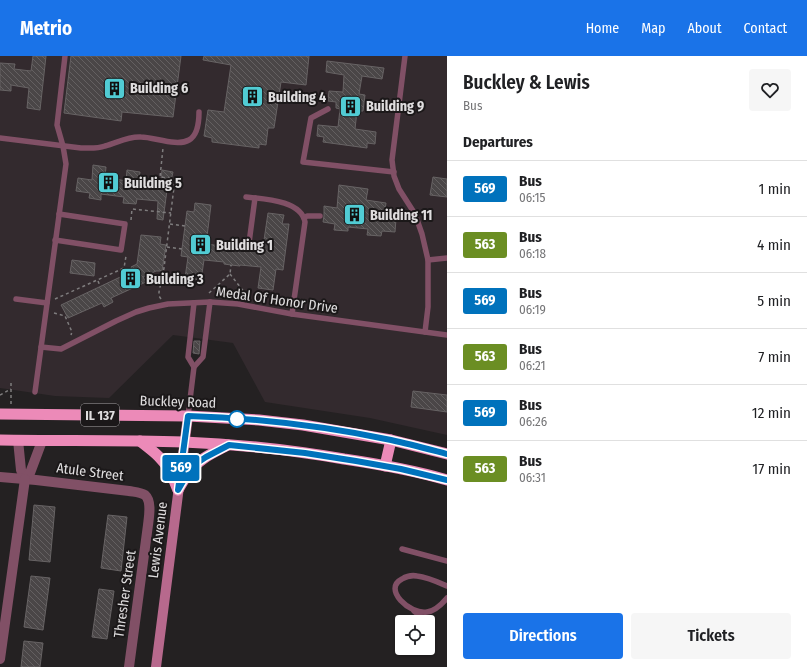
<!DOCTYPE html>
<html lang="en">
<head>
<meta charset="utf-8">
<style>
	:root { --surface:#fff; --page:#f6f6f6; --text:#202124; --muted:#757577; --line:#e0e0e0; --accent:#1a73e8 }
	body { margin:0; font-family:"Fira Sans Condensed",sans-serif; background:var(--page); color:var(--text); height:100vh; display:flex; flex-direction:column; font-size:15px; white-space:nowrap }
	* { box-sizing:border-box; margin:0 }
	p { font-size:13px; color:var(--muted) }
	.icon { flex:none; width:22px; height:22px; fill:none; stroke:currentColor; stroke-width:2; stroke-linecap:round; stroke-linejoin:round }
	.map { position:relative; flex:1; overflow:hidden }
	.side { display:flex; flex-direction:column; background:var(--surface); width:360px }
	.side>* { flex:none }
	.badge { padding:0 8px; border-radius:3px; font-size:14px; line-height:26px }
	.controls { position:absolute; left:395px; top:559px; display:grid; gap:8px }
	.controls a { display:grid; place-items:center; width:40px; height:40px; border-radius:4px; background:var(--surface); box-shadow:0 1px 3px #0004; font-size:20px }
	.map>.badge { position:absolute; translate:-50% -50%; box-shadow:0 0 0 2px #fff }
	h2 { padding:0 16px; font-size:15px; line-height:36px }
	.round { display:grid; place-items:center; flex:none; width:42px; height:42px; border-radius:4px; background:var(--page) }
	.summary { display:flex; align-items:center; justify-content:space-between; height:68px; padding:0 16px }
	h1 { font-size:19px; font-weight:600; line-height:30px }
	.primary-button { display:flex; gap:8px; margin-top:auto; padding:8px 16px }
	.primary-button a { flex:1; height:46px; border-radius:4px; background:var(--accent); color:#fff; font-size:16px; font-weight:600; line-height:46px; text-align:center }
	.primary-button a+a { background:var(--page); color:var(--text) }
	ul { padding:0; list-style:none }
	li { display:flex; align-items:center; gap:12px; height:56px; padding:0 16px; border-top:1px solid var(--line) }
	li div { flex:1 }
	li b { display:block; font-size:15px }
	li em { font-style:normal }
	li .badge { min-width:44px; font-weight:700; text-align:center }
	header { display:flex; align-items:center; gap:24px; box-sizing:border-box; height:56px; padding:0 20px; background:var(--accent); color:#fff }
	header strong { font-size:19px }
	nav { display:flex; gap:22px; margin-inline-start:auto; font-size:14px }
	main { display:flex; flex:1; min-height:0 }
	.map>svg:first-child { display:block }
	.built { fill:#332a2e }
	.building { fill:url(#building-back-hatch); stroke:#676364 }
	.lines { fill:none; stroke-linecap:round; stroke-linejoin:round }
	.path { stroke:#7f7d7e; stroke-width:1.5; stroke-dasharray:3 3; stroke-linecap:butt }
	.service { stroke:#815066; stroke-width:5.5 }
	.minor { stroke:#815066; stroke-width:10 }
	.secondary { stroke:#b7698d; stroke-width:10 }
	.trunk { stroke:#ec8ab8; stroke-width:11 }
	.line-casing { stroke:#fff; stroke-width:9 }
	.line { stroke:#0072bc; stroke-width:6 }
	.stop-dot { fill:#fff; stroke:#0072bc; stroke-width:2 }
	.labels { text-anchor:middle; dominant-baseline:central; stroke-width:4; stroke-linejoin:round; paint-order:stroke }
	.shield { fill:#1b1819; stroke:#a5a3a4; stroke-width:1 }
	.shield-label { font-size:13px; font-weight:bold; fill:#e0dedf }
	.poi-label { font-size:14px; font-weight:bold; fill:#e0dedf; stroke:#1b1819; text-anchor:start }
	.street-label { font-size:14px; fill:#e0dedf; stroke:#1b1819 }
</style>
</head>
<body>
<header>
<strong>Metrio</strong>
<nav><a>Home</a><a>Map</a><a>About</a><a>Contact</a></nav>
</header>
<main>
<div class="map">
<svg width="447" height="611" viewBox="0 0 447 611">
	<defs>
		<pattern id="building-back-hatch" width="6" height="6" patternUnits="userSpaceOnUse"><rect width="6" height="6" fill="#4a4647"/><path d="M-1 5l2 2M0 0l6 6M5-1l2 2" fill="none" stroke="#646061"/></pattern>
	</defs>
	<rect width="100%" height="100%" fill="#242122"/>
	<polygon class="built" points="0,0 447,0 447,379 370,362 265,346 233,287 173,279 109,342 55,340 0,332"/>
	<g class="building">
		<polygon points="33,0 46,0 40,54 27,52 29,32 11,29 11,35 0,34 0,7 15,8 14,13 31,15"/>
		<polygon points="71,0 181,0 173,61 122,56 121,65 64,57"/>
		<polygon points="204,0 309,0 306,29 281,26 274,72 268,72 266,89 259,88 259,92 212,86 212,82 204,80 208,54 224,56 231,9 203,4"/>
		<polygon points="327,5 384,12 382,23 362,20 359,38 365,39 363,55 357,55 355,73 376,76 375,88 367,87 367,92 323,86 324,81 317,80 318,69 338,71 340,53 336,52 336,46 328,45 329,35 343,36 344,19 326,16"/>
		<polygon points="93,109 106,111 105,121 126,125 127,114 140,116 138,130 160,133 162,114 173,116 169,134 167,134 163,164 157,163 158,145 137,143 136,148 123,147 124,141 101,138 101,144 89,142 90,137 76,135 78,122 92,124"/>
		<polygon points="433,121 447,123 447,141 430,139"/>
		<polygon points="339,129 368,133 366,144 386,147 384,161 396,163 395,176 382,175 381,180 367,179 368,173 348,171 348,175 334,174 335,168 323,166 324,160 324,150 337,152"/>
		<polygon points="195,147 211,149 206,188 230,191 231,186 233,186 233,185 243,186 243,189 248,191 252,190 263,191 268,157 284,159 282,168 289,168 283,214 276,213 273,234 258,232 261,211 240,209 240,210 231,209 224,208 224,206 204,204 201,224 185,222 188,201 181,200 187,155 194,156"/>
		<polygon points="141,179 161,181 160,188 166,189 162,215 156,215 143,221 146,226 111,242 113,246 104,251 102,247 68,262 61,249 133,215 131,211 137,208"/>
		<polygon points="72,204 95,207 94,220 70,217"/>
		<polygon points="194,285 200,285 199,298 193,297"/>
		<polygon points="413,335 447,339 447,356 411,351"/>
		<polygon points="34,449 55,451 50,506 29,504"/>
		<polygon points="108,459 127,461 121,515 101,512"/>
		<polygon points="31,520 50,522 43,574 24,571"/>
		<polygon points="99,533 114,535 107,583 92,581"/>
		<polygon points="24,585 43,587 40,611 21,611"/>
	</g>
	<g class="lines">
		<g class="path">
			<polyline points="131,164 132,153 171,157"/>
			<polyline points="170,168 185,170"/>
			<polyline points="167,191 182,193"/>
			<polyline points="230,218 248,241"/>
			<polyline points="98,225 100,230"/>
			<polyline points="209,237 230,218 231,209"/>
			<polyline points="55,243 124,212 126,200"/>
			<polyline points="161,243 159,240 159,236 164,212 175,123 160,121 163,92"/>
			<polyline points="54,257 65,260 72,276 71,279"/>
			<polyline points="0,339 11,333"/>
			<polyline points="11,348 11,324"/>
		</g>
		<g class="service">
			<polyline points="405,0 392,104 394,120 399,133 415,158 422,178 428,204 428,251 425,276"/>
			<polyline points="328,53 311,62 303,106 394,116"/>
			<path d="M0 82 81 92C89 92 97 93 105 90 117 87 128 80 141 81 154 81 177 91 189 84 198 79 199 65 199 56"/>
			<path d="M246 141C263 143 301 144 305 166L292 258"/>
			<polyline points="304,162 307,160 320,160"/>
			<polyline points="55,184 121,194 125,168 59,158"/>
			<polyline points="249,187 255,142"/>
			<polyline points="428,204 447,202"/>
			<polyline points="16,243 47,247"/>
			<polyline points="194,247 188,301 194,311"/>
			<polyline points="41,291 61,293 116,265 136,256 149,252 168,248 210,246 238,248 292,258 447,279"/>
			<polyline points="35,336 66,108 63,90 57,69 65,0"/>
			<polyline points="188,360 194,311 203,301 210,246"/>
			<polyline points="402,493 447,505"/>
			<path d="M447 530C438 526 427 521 417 520 412 519 407 520 402 523 382 533 410 559 427 556 435 555 442 548 447 542"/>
			<polyline points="414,555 428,566"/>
		</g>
		<g class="minor">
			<polyline points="18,384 21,414 25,423"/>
			<path d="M0 421 36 424 129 435C134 436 140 436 145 439 152 445 149 461 148 469L129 611"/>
			<polyline points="25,423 30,417 42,385"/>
			<polyline points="0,603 25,423"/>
		</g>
		<polyline class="secondary" points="156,611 188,360"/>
		<g class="trunk">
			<polyline points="0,358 188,360 259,364 303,369 344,376 391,384 447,398"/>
			<path d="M0 384C61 385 123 384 184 386 238 388 291 394 344 403 378 408 413 414 447 424"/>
			<path d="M140 385C151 394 162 401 169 414 173 420 175 428 178 434"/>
			<polyline points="385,410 391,384"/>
			<path d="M178 434C181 429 184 423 188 418 198 403 213 397 228 389"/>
		</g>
	</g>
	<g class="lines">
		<defs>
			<path id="line" d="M447 398C428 393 410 388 391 384 324 370 256 362 188 360L178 434 188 417 197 407 206 401 229 389 305 397 356 405 401 413 447 424"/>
		</defs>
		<use href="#line" class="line-casing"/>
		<use href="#line" class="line"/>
	</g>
	<defs>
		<symbol id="building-square" viewBox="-11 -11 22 22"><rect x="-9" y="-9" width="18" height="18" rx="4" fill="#51ccd4" stroke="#1b1819"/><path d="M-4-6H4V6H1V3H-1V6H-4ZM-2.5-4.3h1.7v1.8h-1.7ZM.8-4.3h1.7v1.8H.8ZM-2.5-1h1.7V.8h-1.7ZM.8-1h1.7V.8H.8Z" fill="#111"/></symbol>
	</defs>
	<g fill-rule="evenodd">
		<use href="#building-square" x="102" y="20" width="25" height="25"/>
		<use href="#building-square" x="240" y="28" width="25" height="25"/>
		<use href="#building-square" x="338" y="38" width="25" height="25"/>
		<use href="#building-square" x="96" y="114" width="25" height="25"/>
		<use href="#building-square" x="342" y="146" width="25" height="25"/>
		<use href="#building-square" x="188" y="176" width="25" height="25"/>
		<use href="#building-square" x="118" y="210" width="25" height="25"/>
	</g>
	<circle class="stop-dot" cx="237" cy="363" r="8"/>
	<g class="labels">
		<rect class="shield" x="81" y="348" width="38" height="22" rx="3"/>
		<g class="shield-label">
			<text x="100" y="359">IL 137</text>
		</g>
		<g class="poi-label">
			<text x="130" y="32">Building 6</text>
			<text x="268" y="41">Building 4</text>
			<text x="366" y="50">Building 9</text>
			<text x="124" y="127">Building 5</text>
			<text x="370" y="159">Building 11</text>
			<text x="216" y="189">Building 1</text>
			<text x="146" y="223">Building 3</text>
		</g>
		<g class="street-label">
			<text transform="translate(277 244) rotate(8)">Medal Of Honor Drive</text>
			<text transform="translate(178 346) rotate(2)">Buckley Road</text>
			<text transform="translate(90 416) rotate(7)">Atule Street</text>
			<text transform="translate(158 484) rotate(-83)">Lewis Avenue</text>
			<text transform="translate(125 538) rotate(-82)">Thresher Street</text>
		</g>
	</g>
</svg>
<div class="controls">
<a><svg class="icon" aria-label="locate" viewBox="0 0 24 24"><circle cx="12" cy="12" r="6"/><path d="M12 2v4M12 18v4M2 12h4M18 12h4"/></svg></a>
</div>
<b class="badge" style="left:181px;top:412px;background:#0072bc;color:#fff">569</b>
</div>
<section class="side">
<div class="summary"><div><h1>Buckley &amp; Lewis</h1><p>Bus</p></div><a class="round"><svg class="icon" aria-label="heart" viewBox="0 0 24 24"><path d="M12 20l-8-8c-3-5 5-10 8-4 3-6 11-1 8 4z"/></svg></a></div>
<h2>Departures</h2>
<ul>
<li><span class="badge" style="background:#0072bc;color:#fff">569</span><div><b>Bus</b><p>06:15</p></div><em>1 min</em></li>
<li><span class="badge" style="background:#6b8e23;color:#fff">563</span><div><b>Bus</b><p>06:18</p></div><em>4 min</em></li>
<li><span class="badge" style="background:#0072bc;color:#fff">569</span><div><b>Bus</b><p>06:19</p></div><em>5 min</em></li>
<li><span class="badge" style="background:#6b8e23;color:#fff">563</span><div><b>Bus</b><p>06:21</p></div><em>7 min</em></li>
<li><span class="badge" style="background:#0072bc;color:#fff">569</span><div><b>Bus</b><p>06:26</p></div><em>12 min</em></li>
<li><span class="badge" style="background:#6b8e23;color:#fff">563</span><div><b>Bus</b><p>06:31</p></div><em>17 min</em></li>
</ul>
<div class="primary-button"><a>Directions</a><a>Tickets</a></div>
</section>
</main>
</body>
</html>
